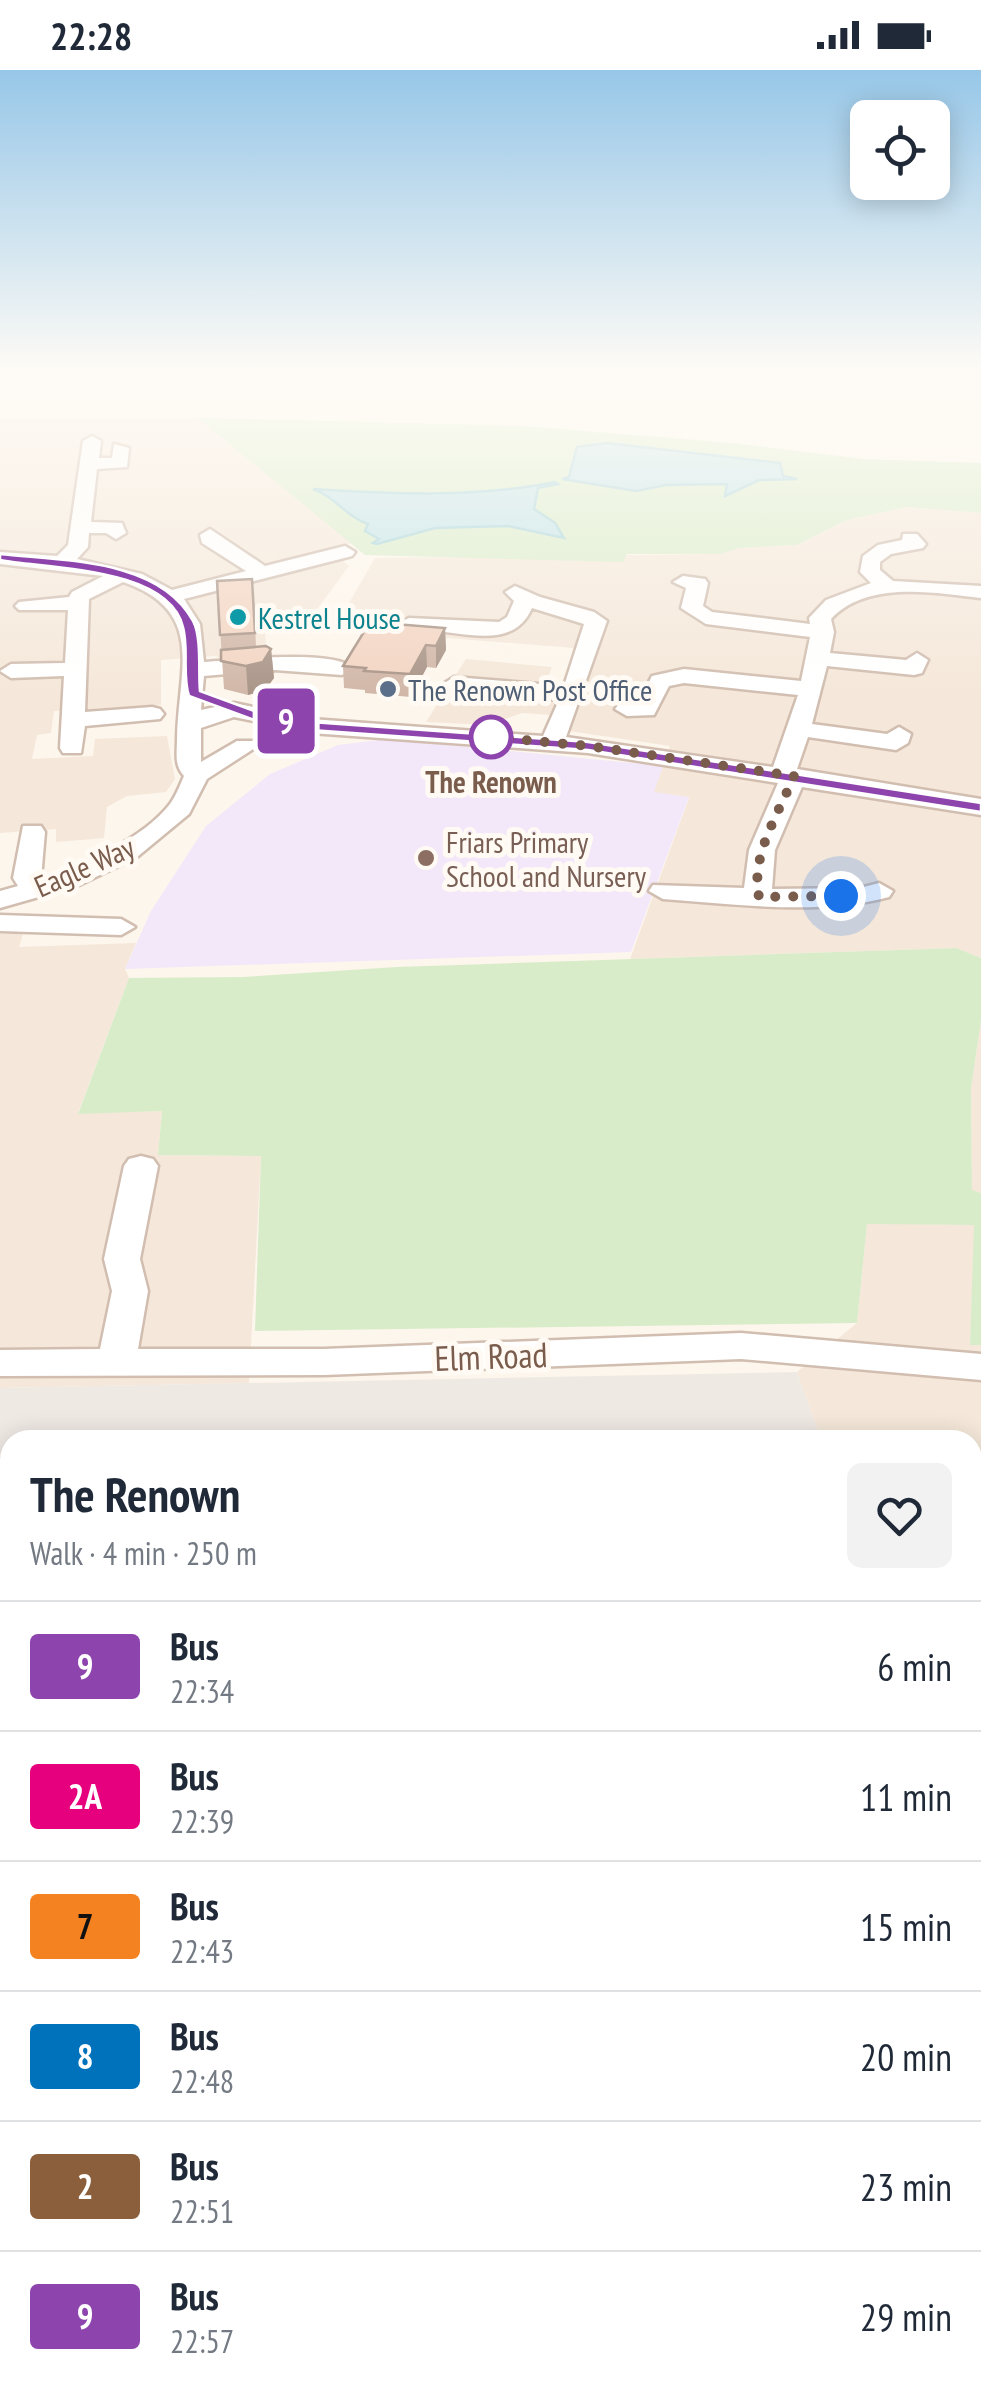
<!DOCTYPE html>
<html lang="en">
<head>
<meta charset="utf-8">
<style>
	:root { --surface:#fff; --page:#f2f2f3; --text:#1f2937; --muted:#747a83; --line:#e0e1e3 }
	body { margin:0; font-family:"PT Sans Narrow",sans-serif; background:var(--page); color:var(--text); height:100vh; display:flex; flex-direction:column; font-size:38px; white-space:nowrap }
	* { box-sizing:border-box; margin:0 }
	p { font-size:32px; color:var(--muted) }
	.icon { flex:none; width:55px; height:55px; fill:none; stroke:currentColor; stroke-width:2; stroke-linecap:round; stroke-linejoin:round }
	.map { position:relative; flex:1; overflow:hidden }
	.details { position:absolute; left:0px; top:1360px; width:982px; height:970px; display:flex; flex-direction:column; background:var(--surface); border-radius:30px 30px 0 0; box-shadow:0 5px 25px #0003 }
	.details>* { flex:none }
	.badge { padding:0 20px; border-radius:8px; font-size:35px; line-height:65px }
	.controls { position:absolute; left:850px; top:30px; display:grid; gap:20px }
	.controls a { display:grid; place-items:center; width:100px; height:100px; border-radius:15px; background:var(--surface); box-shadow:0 5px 25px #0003; font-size:50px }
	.you { position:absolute; width:50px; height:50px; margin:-25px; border:8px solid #fff; border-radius:50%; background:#1a73e8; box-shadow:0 0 0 15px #1a73e833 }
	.map>.badge { position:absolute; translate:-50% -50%; box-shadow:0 0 0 5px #fff }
	.round { display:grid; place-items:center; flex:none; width:105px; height:105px; border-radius:15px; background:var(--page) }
	.headline { display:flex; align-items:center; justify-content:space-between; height:170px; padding:0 30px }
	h1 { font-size:48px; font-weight:700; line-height:75px }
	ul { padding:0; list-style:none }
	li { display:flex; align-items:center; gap:30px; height:130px; padding:0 30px; border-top:2px solid var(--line) }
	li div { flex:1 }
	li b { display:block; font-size:38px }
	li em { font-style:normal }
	li .badge { min-width:110px; font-weight:700; text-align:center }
	.status { display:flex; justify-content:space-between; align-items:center; height:70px; padding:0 50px; background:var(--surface); direction:ltr }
	.status svg { height:28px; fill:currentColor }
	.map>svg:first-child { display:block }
	.residential { fill:#f5e8da }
	.industrial { fill:#efe9e4 }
	.education { fill:#f3e8fa }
	.green { fill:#d8ecc9 }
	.water { fill:#bfe3e8; stroke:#a5d3da; stroke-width:2.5 }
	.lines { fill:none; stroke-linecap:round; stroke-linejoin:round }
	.minor-casing { stroke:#d1beb0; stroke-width:5 }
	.minor { fill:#fff; fill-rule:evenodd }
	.wall { fill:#d1b7a8 }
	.shaded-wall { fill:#aa9588 }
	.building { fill:#f3d5c3; stroke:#aa9588; stroke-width:2.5 }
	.line { fill:#8e44ad; stroke:#fff; stroke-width:2.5 }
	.walk { stroke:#7a5c4d; stroke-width:10; stroke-dasharray:0 18 }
	.culture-dot { fill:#0f9aa8; stroke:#fffaf3; stroke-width:4 }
	.service-dot { fill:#5c6f8a; stroke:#fffaf3; stroke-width:4 }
	.stop-dot { fill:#fff; stroke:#8e44ad; stroke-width:5 }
	.education-dot { fill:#8d6e63; stroke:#fffaf3; stroke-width:4 }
	.labels { text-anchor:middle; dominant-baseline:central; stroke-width:10; stroke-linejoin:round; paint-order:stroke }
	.far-culture-label { font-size:30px; fill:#0d838f; stroke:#fffaf3; text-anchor:start }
	.far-service-label { font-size:30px; fill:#4e5e75; stroke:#fffaf3; text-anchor:start }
	.far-stop-label { font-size:30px; font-weight:bold; fill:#7a5c4d; stroke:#fffaf3 }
	.far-education-label { font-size:30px; fill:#785e54; stroke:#fffaf3; text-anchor:start }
	.far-street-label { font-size:30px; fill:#7a5c4d; stroke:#fffaf3 }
	.street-label { font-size:35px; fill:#7a5c4d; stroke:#fffaf3 }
</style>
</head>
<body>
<div class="status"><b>22:28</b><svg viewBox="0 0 49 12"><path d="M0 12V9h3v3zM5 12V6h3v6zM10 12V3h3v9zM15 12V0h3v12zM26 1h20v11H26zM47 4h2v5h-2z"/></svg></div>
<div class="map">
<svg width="981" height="2330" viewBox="0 0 981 2330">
	<rect width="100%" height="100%" fill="#fdf6ec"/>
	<g class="residential">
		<polygon points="198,348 352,473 327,479 349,496 300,562 265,562 267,588 229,591 215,586 161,590 161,635 54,641 51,663 37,665 32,689 93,686 95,669 167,666 175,709 166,722 127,726 107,737 104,768 56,772 56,759 0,763 0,349"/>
		<polygon points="907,437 981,443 981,888 956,878 630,889 689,728 653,723 670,676 569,661 599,580 334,559 375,488 721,484 739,478 797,475 847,450"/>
		<polygon points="466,589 552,597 542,624 559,629 551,645 522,643 489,655 426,652"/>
		<polygon points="0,864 23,864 19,877 136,873 125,899 129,908 78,1043 162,1041 158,1085 261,1086 249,1313 0,1318"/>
		<polygon points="981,950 981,1123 972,1121 971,1019"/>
		<polygon points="867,1153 975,1155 970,1275 981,1275 981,1407 973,1405 972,1370 821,1370 797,1302 857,1253"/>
	</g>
	<polygon class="industrial" points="797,1302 821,1370 10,1370 10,2320 972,2320 973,1405 981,1407 981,2326 937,2330 0,2330 0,1318"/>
	<polygon class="education" points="387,669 663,696 654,722 689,727 631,882 125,899 151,841 206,756 270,704 338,675"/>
	<g class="green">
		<polygon points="198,348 524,356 732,373 863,389 981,393 981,443 907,437 847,450 797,475 739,478 721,484 627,484 623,492 365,485"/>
		<polygon points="956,878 981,888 981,950 971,1019 972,1120 981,1123 981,1275 970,1275 974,1155 867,1154 857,1253 255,1261 261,1086 158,1085 162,1041 78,1044 129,908 243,907 397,897"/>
	</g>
	<g class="water">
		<polygon points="607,373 780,393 783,406 797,409 759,410 725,426 727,414 666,415 636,421 562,409 569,407 577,377"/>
		<path d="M555 412 558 414 538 418 534 439 555 453 564 468 508 456 435 458 377 474 373 473 379 469 365 461 368 454C345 446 336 427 313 419 390 424 478 428 555 412Z"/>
	</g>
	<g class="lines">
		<defs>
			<g id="minor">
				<path d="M92 366 101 371 99 388H112L114 374 129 378 127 397 97 399 91 452 122 453 126 463 116 469 106 463H89L88 477 77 489 142 504 172 520 246 501 202 473 200 465 210 459 265 496 345 476 355 482 352 486 184 529 200 554 204 592C233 590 334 579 353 598L342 605 275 600 204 606 201 640 234 633 311 649 543 666 559 630 454 621 443 614 454 607 564 616 584 554 532 538C511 586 454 556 414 561 407 562 399 567 391 568L380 562 409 548 499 552 507 547 514 531 505 522 515 516 540 527 594 542 607 551 566 667 773 697 798 625 684 613 669 616 654 645 627 646 615 639 619 634 638 633 652 606 684 599 801 611 810 567 706 554 681 538 686 518 673 512 683 506 705 509 708 513 703 536 712 542 810 554 809 548 826 530 871 513 860 502 863 486 878 475 902 470 903 464H917L926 474 923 478 891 484 880 492V500L893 511 981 516V528C933 523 868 510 831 549L834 562 830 583 906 590 917 583 928 590 922 603 914 605 827 596 812 654 887 664 899 657 911 664 908 673 896 680 808 667 797 699 981 729V745L802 717 775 780 772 819 860 818 879 813 893 821 889 827C817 846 736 834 663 829L649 821 653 815 744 818 749 780 778 713 588 683 311 663 234 647 201 658V692L237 671H255L258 676 207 709 189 744 137 787 77 816 0 838V821L18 816 13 808 23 756H41L45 762 41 809C81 797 144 768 170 734 176 726 180 715 184 706 174 695 177 684 177 669 178 600 207 541 123 512L89 529 85 642 152 637 160 639 164 644 160 649 85 656 81 683H63L60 678 64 606 11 608 0 601 11 594 65 593 68 540H19L15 536 19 532 69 527 72 522 103 506 0 494V482L57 486 68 475 83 371Z"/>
				<polygon points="0,845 121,849 135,857 121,865 0,861"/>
				<polygon points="141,1086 153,1089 158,1096 140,1189 148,1221 138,1279 324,1279 741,1263 981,1284 981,1310 741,1289 324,1305 0,1306 0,1280 100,1279 112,1221 104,1189 124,1096 129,1089"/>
				<polygon points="10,1583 10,1621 0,1622 0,1584"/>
				<polygon points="10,1977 10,2031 0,2033 0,1979"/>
			</g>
		</defs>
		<use href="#minor" class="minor-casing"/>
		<use href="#minor" class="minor"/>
	</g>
	<g class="wall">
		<polygon points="217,511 254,530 256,577 271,579 274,608 265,620 248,625 224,619"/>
		<polygon points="445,558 446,580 436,598 427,597 411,627 365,623 365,620 344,618 343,596"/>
	</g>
	<g class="shaded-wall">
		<polygon points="445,558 446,580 436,598 436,576"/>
		<polygon points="426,575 427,597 411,627 410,604"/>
		<polygon points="271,579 274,608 265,620 248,625 246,596"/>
	</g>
	<g class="building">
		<polygon points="252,509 255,563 220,565 217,511"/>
		<polygon points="370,552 445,558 436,576 426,575 410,604 364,601 366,598 343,596"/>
		<polygon points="266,576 271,579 263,592 246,596 221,591 221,580"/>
	</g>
	<linearGradient id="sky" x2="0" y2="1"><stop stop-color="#97c7e8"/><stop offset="0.48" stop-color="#fefbf6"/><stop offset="1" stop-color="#fefbf6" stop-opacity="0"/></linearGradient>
	<rect width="981" height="627" fill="url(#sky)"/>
	<path class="line" d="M0 484C62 491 159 488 193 551 202 568 198 602 200 621L265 645 311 652 588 672 981 733V742L588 680 311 660 257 651 189 626C182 605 189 579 183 557 168 496 45 499 0 490Z"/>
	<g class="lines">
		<path class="walk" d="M491 667 588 676 794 706C779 743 750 786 759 827L841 826"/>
	</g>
	<circle class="culture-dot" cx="238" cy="547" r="10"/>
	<circle class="service-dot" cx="388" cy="619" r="10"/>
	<circle class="stop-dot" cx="491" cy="667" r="20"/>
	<circle class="education-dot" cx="426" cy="788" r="10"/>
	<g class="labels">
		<g class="far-culture-label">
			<text x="258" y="547">Kestrel House</text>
		</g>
		<g class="far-service-label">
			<text x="408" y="619">The Renown Post Office</text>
		</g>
		<g class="far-stop-label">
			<text x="491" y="711">The Renown</text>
		</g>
		<g class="far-education-label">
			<text x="446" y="771">Friars Primary<tspan x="446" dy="34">School and Nursery</tspan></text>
		</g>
		<g class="far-street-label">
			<text transform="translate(84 796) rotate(-24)">Eagle Way</text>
		</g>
		<g class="street-label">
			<text transform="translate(491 1286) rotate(-2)">Elm Road</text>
		</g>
	</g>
</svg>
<div class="controls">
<a><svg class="icon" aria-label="locate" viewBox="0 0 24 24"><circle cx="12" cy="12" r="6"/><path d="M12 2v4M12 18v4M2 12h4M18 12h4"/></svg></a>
</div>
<div class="you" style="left:841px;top:826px"></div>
<b class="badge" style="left:286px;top:651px;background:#8e44ad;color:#fff">9</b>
<section class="details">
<div class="headline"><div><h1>The Renown</h1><p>Walk · 4 min · 250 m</p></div><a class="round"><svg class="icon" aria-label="heart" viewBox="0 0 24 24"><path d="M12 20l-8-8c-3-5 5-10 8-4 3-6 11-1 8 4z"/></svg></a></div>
<ul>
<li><span class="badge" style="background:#8e44ad;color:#fff">9</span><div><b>Bus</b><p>22:34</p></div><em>6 min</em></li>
<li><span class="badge" style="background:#e6007e;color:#fff">2A</span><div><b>Bus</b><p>22:39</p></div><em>11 min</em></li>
<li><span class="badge" style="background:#f58220;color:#111">7</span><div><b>Bus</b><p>22:43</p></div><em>15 min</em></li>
<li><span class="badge" style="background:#0072bc;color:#fff">8</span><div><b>Bus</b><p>22:48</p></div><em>20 min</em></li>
<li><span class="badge" style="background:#8b5e3c;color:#fff">2</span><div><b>Bus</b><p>22:51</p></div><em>23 min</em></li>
<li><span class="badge" style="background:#8e44ad;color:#fff">9</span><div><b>Bus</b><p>22:57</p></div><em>29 min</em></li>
</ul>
</section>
</div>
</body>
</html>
